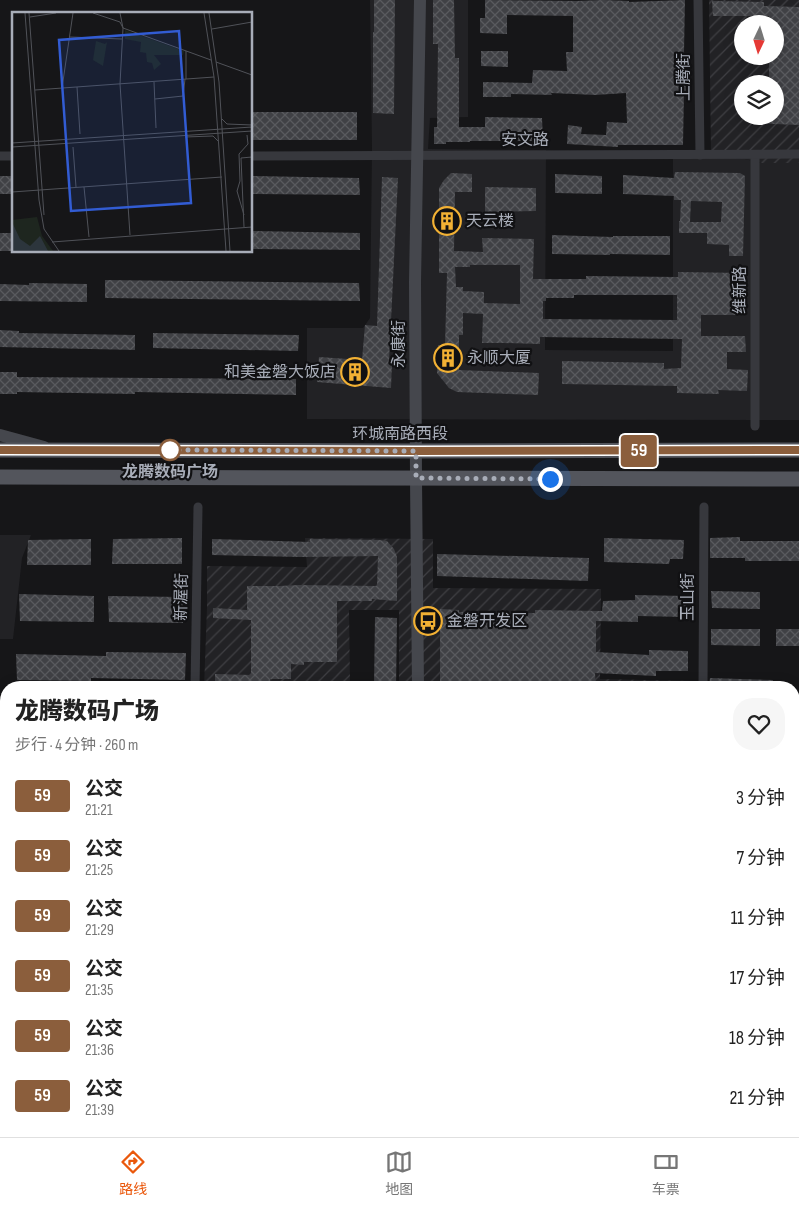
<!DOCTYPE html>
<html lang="zh">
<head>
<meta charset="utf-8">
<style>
	:root { --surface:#fff; --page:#f6f6f6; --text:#222; --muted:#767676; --line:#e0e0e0; --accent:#ea580c }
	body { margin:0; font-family:"Sofia Sans Condensed","Noto Sans SC",sans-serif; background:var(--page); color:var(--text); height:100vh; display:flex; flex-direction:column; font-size:19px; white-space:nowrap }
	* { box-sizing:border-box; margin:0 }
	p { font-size:16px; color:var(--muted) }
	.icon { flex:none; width:28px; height:28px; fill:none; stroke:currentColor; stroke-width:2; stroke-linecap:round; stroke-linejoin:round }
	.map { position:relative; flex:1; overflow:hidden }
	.drawer { position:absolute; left:0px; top:681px; width:800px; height:456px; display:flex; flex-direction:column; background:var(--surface); border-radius:20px 20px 0 0; box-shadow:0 2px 12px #0003 }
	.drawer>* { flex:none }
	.badge { padding:0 10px; border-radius:4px; font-size:18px; line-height:32px }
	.needle { width:32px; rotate:184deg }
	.controls { position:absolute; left:734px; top:15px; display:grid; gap:10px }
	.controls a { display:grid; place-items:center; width:50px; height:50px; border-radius:50%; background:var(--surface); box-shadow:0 2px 12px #0003; font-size:25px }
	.you { position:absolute; width:25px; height:25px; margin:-12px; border:4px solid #fff; border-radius:50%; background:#1a73e8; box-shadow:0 0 0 8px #1a73e833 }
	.map>.badge { position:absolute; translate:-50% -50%; box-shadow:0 0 0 2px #fff }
	.round { display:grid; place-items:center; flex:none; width:52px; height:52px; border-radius:20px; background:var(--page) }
	.summary { display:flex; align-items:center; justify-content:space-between; height:85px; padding:0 15px }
	h1 { font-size:24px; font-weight:800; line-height:38px }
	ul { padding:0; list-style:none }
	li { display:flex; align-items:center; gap:15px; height:60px; padding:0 15px }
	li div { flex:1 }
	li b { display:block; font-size:19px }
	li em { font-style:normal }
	li .badge { min-width:55px; font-weight:700; text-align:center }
	.dock { display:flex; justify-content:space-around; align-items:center; height:70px; border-top:1px solid var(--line); background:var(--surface); font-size:14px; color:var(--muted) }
	.dock a { display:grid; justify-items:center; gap:2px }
	.dock .active { color:var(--accent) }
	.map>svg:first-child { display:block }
	.built { fill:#222225 }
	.industrial { fill:url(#industrial-furrows); fill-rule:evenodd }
	.grass { fill:url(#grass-tufts) }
	.building { fill:url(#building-cross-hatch); fill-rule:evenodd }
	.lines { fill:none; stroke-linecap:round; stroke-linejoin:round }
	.street { stroke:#37383d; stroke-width:9 }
	.secondary { stroke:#45474d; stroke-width:12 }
	.primary { stroke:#53555c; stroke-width:15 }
	.line-casing { stroke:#fff; stroke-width:11 }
	.line { stroke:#8b5e3c; stroke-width:8 }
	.walk { stroke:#a8adb8; stroke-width:5; stroke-dasharray:0 9 }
	.stop-dot { fill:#fff; stroke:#8b5e3c; stroke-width:2.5 }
	.labels { text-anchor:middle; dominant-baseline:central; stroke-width:4.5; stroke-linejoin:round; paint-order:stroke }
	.street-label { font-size:16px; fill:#a8adb8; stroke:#111113 }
	.poi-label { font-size:16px; fill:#a8adb8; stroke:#111113; text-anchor:start }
	.stop-label { font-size:16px; font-weight:bold; fill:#a8adb8; stroke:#111113 }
	.inset-road { fill:none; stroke:#505258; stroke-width:1 }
	.view { fill:#325cd3; fill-opacity:0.15; stroke:#325cd3; stroke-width:2.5 }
	.inset-edge { fill:none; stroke:#a8adb8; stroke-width:2.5 }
</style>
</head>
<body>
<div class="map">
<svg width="799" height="1137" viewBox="0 0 799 1137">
	<defs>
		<pattern id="industrial-furrows" width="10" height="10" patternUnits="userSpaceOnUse" patternTransform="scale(1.25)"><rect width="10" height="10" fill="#222225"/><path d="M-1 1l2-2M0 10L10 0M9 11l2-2" fill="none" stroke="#3f3f43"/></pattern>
		<pattern id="grass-tufts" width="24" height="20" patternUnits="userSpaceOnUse" patternTransform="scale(1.25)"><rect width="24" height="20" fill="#1e261f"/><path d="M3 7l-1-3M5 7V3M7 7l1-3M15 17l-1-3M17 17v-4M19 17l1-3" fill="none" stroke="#3c433d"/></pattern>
		<pattern id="building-cross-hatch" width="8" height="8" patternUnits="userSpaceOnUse" patternTransform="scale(1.25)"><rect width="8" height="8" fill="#404145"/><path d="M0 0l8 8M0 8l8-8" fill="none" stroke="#595a5e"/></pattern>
	</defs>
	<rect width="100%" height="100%" fill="#161618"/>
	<g class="built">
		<polygon points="370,0 468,0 468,117 430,118 428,149 546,150 545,350 673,351 673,150 711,151 762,163 799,163 799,420 307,419 307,328 363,328 370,318 372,149"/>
		<polygon points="0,535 31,535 22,558 13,639 0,639"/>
		<polygon points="799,898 799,970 794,971 794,917"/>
		<polygon points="0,1031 6,1034 6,1131 222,1131 235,1137 0,1137"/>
		<polygon points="629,1131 723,1131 722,1137 674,1137"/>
	</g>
	<g class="industrial">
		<path d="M709 0H799V163H762L711 151ZM742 24H775V56H742ZM742 84H775V116H742Z"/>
		<polygon points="305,538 433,539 433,588 601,589 600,679 694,681 694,688 399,687 399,610 349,610 350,687 204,688 207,608 207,566 307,567"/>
	</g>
	<polygon class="grass" points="272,1131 363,1131 362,1137 286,1137"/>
	<g class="building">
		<polygon points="374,0 395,0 394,114 373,113 373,32 374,32"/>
		<polygon points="433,0 454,0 455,58 459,58 459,127 485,127 485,117 542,118 543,141 470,141 470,142 446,142 446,144 434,144 434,127 437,127 438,44 433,44"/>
		<polygon points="485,0 577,1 603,0 629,1 629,2 685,0 684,52 686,93 684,93 683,145 618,145 618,147 567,144 568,125 582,127 581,134 606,135 607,122 627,123 626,93 595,95 551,93 552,95 511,94 511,97 483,97 483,82 532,83 533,70 567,71 566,52 573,52 573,16 507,15 507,34 480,33 480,18 485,18"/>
		<polygon points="712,1 764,2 764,6 799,7 799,125 753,123 753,116 775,116 775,84 769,84 769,56 775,56 775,24 769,24 769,16 713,16"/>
		<polygon points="481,51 508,51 508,67 481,66"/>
		<rect x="251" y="112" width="106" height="28"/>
		<path d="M675 172 740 173 745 176 743 256H729V245L707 244V233H679V221H680L681 200H674V196L623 194V175L674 178ZM691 201 722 202 721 222H690Z"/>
		<path d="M451 173 472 174V192H455L454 251 483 252 482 238 534 239 533 279H586V276L678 277V272L744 273 742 315H701V336H745L746 352H727V369L748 370 747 391 718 390 719 394 677 393V386L562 384V361L664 363V369L681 368 682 339 540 337V344L504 343H482L483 314 463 313V335H459V370L539 373 538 395 457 392 449 388 437 373 438 345H445L447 273H439V188L444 180ZM470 265H520V304L484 303V292L463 291V287H456L455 267H470ZM574 295H677V320L543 319V301H546V298H574Z"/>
		<polygon points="555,174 602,176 602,194 555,193"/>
		<rect x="0" y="176" width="14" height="18"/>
		<polygon points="252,176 359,178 360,195 252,194"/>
		<polygon points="382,177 398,178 389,362 392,362 391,388 317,382 319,357 362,360 365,325 377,326"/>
		<polygon points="485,187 536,188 536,211 485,212"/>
		<polygon points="251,231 360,233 360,250 251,249"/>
		<rect x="0" y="233" width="14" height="18"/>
		<polygon points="552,235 613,237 613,236 670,236 670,255 610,254 610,255 552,254"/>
		<polygon points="105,280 359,283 360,301 105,298"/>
		<polygon points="29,283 87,284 87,302 0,301 0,284 29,285"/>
		<polygon points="0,330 19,331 19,333 135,335 135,350 0,347"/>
		<polygon points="153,333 299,335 298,351 153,348"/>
		<polygon points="0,372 17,372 17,377 296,379 296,395 135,392 135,394 17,392 17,394 0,394"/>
		<polygon points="740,537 740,541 799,541 799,561 745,561 745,558 710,558 710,538"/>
		<polygon points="182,538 182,564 112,564 113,539"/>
		<polygon points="604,538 684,540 683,559 670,559 669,564 604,562"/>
		<polygon points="91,539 91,565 27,565 28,540"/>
		<polygon points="212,539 310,542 310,539 379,540 387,541 394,549 397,557 397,601 372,599 372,601 337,601 337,662 304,662 304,665 291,664 291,679 270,679 270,688 215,688 215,674 251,675 251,620 213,618 213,608 247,610 247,586 279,586 299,585 377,586 378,556 301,557 212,555"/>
		<polygon points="437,554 589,558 588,581 437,576"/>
		<polygon points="711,591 760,592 760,609 712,608"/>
		<polygon points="19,594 94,596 94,622 20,621"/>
		<polygon points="635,595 687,596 685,617 638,616 638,622 596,621 596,652 649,655 649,650 688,651 688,671 656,671 656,676 595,673 596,688 484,688 484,682 458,682 458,688 440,687 440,609 459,610 459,612 535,613 535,610 602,611 603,601 635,600"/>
		<polygon points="108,596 183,597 183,623 109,622"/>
		<polygon points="375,617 397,618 396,688 374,688"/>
		<polygon points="711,629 760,629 760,646 711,645"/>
		<rect x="776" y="629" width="23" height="17"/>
		<polygon points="106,652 186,653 185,680 91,678 91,681 17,680 16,654 106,656"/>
		<polygon points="710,678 773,680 773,688 709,688"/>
	</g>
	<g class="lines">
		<g class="street">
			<polyline points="698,0 700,155"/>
			<polyline points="755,155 755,426"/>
			<polyline points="0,156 14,156"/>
			<polyline points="251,156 799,154"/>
			<polyline points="195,688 198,507"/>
			<polyline points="703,688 704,507"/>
			<polyline points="0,740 5,707 6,707"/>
			<polyline points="794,819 799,819"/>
			<polyline points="0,821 6,821"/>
			<polyline points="794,853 799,832"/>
			<polyline points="0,1018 6,1021"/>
			<polyline points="254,1131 267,1137"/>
			<polyline points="556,1131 609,1137"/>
			<polyline points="730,1137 732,1131"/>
		</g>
		<g class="secondary">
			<polyline points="0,435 44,447"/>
			<polyline points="418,688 416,479 415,282 420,0"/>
			<polyline points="378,1137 378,1131"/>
		</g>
		<g class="primary">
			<polyline points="0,450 416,451 799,450"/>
			<polyline points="0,477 799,479"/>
		</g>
	</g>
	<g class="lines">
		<defs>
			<polyline id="line" points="0,450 416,451 799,450"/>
		</defs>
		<use href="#line" class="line-casing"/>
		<use href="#line" class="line"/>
		<polyline class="walk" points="170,450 416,451 416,478 550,479"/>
	</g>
	<defs>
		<symbol id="building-ring" viewBox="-11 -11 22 22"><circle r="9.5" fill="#111113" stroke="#f2b134" stroke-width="1.5"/><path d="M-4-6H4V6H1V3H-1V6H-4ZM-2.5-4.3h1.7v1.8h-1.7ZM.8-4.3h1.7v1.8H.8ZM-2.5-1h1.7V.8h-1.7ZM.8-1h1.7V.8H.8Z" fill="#f2b134"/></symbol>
		<symbol id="bus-ring" viewBox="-11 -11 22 22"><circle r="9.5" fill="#111113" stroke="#f2b134" stroke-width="1.5"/><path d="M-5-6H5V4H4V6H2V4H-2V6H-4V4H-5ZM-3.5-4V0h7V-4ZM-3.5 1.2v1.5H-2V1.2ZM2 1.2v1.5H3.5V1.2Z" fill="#f2b134"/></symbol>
	</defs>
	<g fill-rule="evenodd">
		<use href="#building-ring" x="431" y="205" width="32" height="32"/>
		<use href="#building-ring" x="432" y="342" width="32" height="32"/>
		<use href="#building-ring" x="339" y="356" width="32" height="32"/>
		<use href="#bus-ring" x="412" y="605" width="32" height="32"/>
	</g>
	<circle class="stop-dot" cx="170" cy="450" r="10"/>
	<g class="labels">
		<g class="street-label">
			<text transform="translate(684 77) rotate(-90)">上腾街</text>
			<text x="525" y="140">安文路</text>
			<text transform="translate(740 290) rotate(-90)">维新路</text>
			<text transform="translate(399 344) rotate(-90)">永康街</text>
			<text x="400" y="434">环城南路西段</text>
			<text transform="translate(182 597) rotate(-89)">新渥街</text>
			<text transform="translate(688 597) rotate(-90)">玉山街</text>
		</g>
		<g class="poi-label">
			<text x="466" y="221">天云楼</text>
			<text x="467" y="358">永顺大厦</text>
			<text x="336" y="372" text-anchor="end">和美金磐大饭店</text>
			<text x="447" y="621">金磐开发区</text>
		</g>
		<g class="stop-label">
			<text x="170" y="472">龙腾数码广场</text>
		</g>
	</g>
	<g transform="translate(12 12)">
		<rect width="240" height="240" fill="#161618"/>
		<path d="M113 18 172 39 171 43H142L149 52 142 58 140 51 135 50 134 41 128 40 129 30 113 27ZM25 205 30 224 41 239H0V208Z" fill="#1e261f"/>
		<path d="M84 29 93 32 95 30 91 54 81 48Z" fill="#1e261f"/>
		<path d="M0 210 8 227 18 234 28 224 36 239H0Z" fill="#2c353c"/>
		<path class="inset-road" d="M13 1 27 188 32 217 47 239M17 1 32 203M81 1 108 10 111 16 199 48M108 1 111 16 108 72 118 223M192 1 202 65 214 239M197 1 207 70 218 239M18 5 44 1M200 17 240 10M58 25 110 27M204 50 240 63M174 67V39M142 70 144 116M65 75 68 122M50 76 61 1M23 78 202 65M143 87 171 84 173 67M210 107 215 112 240 113M173 125 201 124 206 129M0 131 240 115M0 135 240 119M61 135 64 175M72 175 77 225M0 180 210 165M232 203 225 179 228 169 227 142 236 132 235 123M232 215 229 146 240 145M40 230 240 215"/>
		<path class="view" d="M167 19 179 191 59 199 47 28Z"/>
		<rect width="240" height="240" class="inset-edge"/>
	</g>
</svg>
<div class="controls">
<a><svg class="needle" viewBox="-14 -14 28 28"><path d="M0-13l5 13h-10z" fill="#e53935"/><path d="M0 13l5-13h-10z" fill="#767676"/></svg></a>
<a><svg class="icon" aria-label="layers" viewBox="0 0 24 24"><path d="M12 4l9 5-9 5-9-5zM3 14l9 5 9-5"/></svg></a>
</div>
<div class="you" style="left:550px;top:479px"></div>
<b class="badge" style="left:639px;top:451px;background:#8b5e3c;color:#fff">59</b>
<section class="drawer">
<div class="summary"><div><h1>龙腾数码广场</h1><p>步行 · 4 分钟 · 260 m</p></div><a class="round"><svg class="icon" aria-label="heart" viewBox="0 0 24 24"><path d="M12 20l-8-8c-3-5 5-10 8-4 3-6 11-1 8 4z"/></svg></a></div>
<ul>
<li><span class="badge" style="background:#8b5e3c;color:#fff">59</span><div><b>公交</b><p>21:21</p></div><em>3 分钟</em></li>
<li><span class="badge" style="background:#8b5e3c;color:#fff">59</span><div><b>公交</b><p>21:25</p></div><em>7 分钟</em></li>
<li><span class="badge" style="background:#8b5e3c;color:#fff">59</span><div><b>公交</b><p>21:29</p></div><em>11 分钟</em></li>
<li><span class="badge" style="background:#8b5e3c;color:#fff">59</span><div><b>公交</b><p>21:35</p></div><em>17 分钟</em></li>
<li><span class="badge" style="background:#8b5e3c;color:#fff">59</span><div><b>公交</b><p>21:36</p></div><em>18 分钟</em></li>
<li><span class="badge" style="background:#8b5e3c;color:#fff">59</span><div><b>公交</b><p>21:39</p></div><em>21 分钟</em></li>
</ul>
</section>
</div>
<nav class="dock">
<a class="active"><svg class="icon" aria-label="directions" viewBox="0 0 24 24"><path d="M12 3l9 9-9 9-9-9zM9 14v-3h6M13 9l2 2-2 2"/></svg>路线</a>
<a><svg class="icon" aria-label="map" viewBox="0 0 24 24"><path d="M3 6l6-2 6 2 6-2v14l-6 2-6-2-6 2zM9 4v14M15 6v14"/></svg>地图</a>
<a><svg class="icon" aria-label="tickets" viewBox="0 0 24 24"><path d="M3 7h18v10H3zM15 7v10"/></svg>车票</a>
</nav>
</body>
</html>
